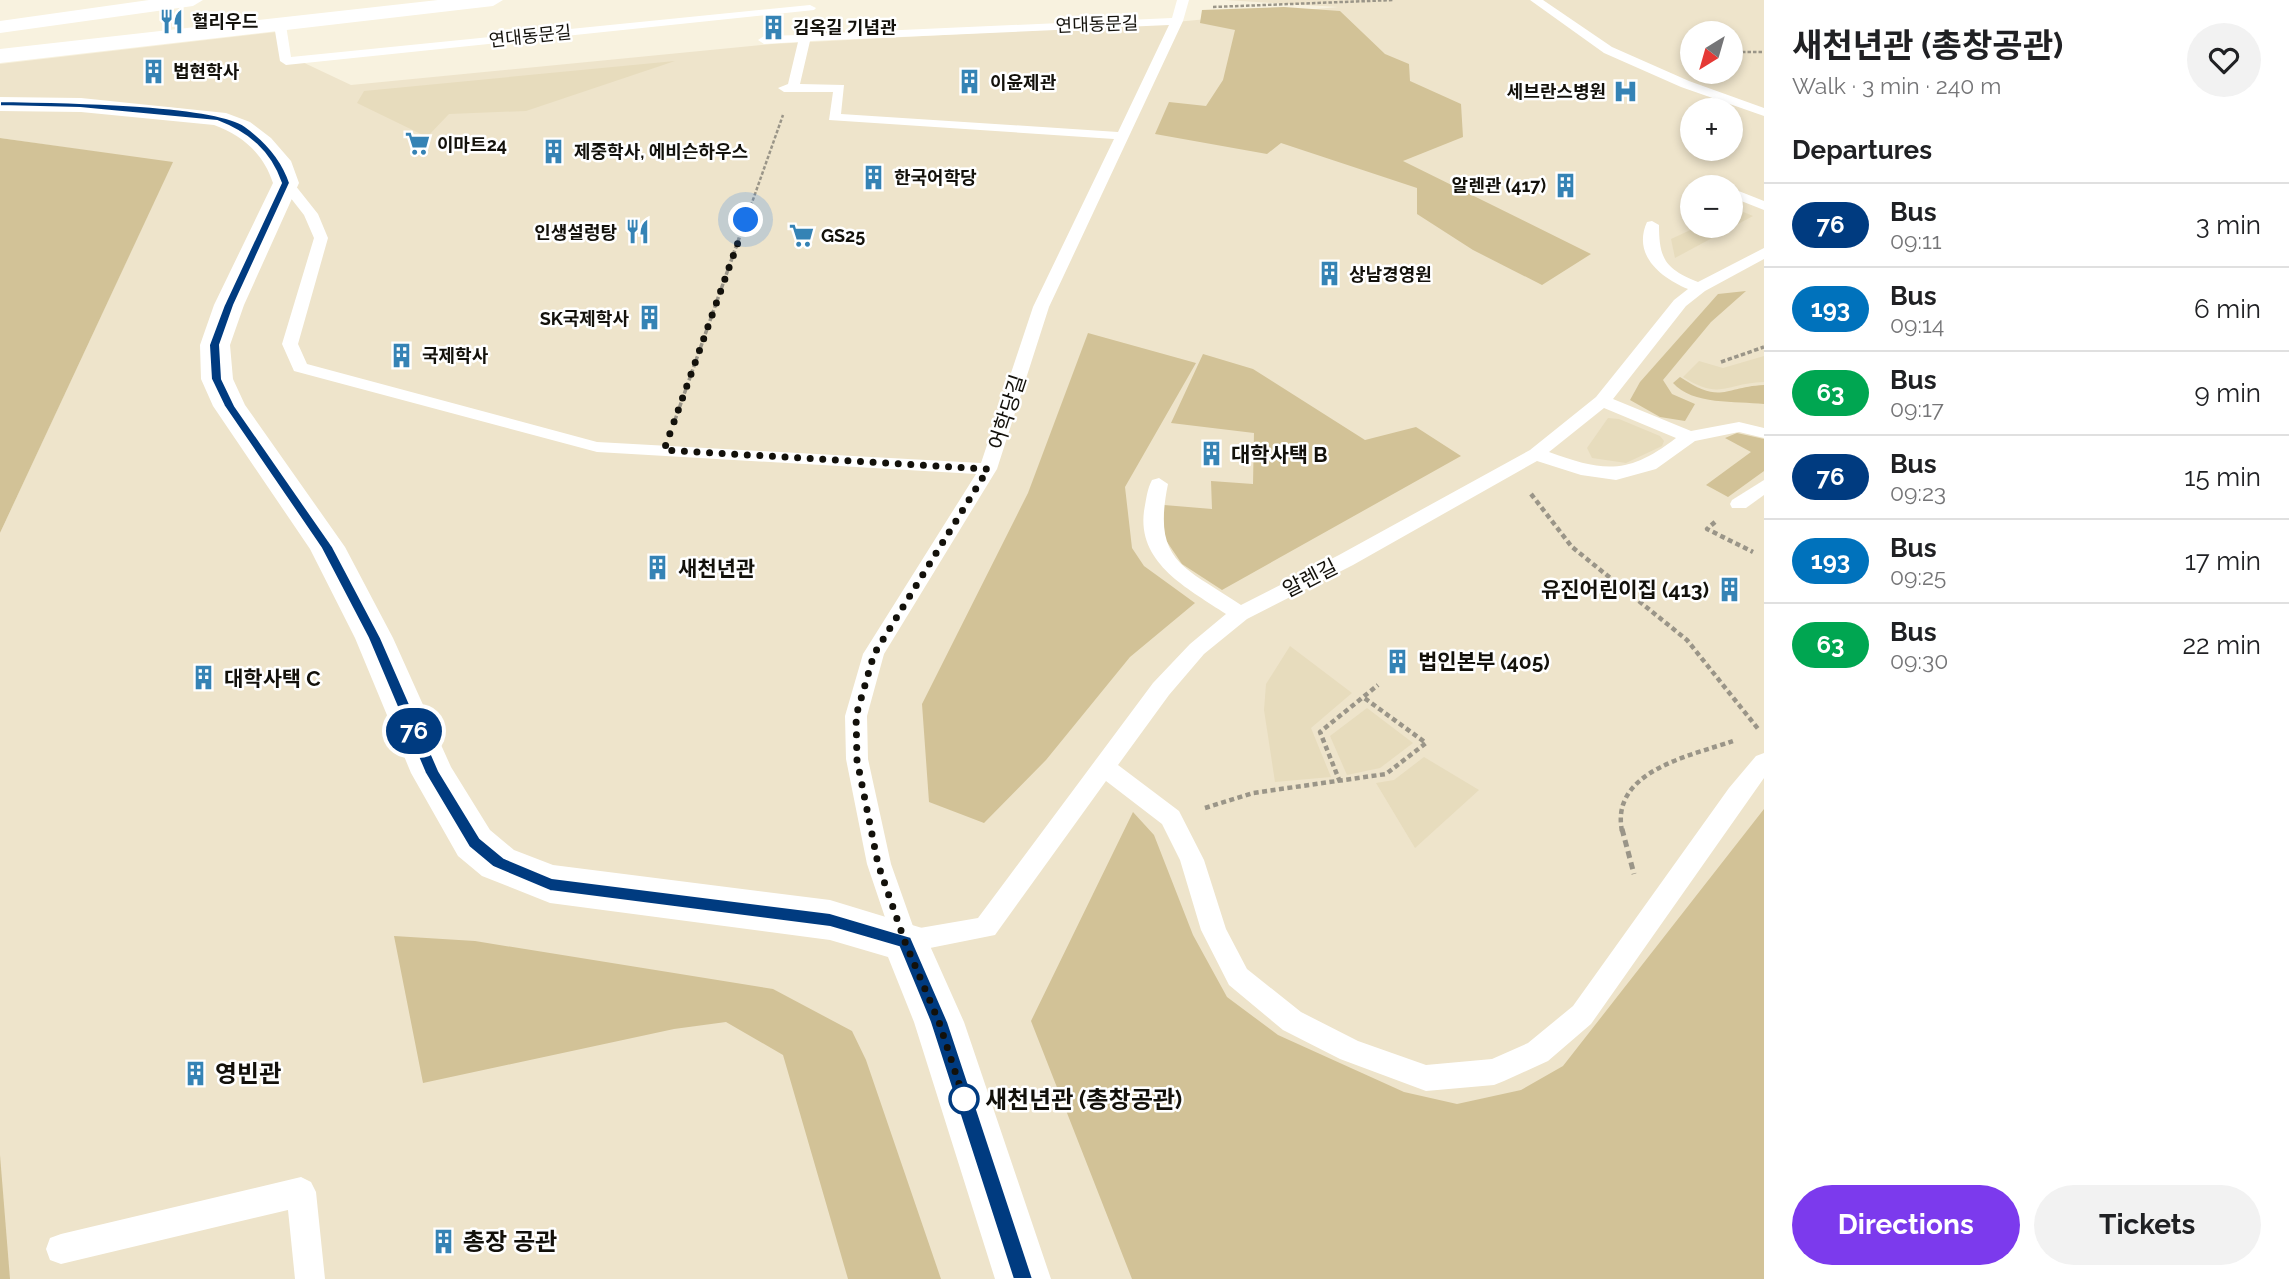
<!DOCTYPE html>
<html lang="en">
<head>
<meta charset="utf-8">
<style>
	:root { --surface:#fff; --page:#f2f2f2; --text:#202124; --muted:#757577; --line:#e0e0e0; --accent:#7c3aed }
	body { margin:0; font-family:Raleway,"Noto Sans KR",sans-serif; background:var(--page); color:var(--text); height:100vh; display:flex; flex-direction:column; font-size:26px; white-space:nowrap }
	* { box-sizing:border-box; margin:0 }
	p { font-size:23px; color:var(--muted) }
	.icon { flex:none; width:38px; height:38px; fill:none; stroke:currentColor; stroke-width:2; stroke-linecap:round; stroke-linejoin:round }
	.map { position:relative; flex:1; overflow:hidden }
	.drawer { display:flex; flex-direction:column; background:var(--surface); width:525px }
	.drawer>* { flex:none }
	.badge { padding:0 14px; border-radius:23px; font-size:24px; line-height:46px }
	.needle { width:46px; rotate:217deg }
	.tools { position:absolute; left:1680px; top:21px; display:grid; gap:14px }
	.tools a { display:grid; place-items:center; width:63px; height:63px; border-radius:50%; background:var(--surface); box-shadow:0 4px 10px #0003; font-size:35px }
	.you { position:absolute; width:35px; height:35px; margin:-18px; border:5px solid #fff; border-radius:50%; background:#1a73e8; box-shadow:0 0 0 10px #1a73e833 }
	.map>.badge { position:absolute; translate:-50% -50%; box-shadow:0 0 0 4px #fff }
	h2 { padding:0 28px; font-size:26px; line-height:63px }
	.round { display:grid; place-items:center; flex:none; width:74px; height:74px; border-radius:37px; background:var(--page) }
	.summary { display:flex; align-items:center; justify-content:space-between; height:119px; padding:0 28px }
	h1 { font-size:33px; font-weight:700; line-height:52px }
	.button { display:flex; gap:14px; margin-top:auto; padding:14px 28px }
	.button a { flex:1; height:80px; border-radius:42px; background:var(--accent); color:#fff; font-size:28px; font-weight:700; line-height:80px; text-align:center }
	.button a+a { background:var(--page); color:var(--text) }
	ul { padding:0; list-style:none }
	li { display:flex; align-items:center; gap:21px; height:84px; padding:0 28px; border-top:2px solid var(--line) }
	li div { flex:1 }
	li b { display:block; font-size:26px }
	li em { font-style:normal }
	li .badge { min-width:77px; font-weight:700; text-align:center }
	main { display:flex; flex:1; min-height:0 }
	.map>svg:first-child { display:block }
	.built { fill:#eee4cb; fill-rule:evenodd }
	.green { fill:#e7dcbd }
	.forest { fill:#d2c297 }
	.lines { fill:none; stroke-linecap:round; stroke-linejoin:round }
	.path-far3 { stroke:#9a9588; stroke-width:2.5; stroke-dasharray:3.5 2; stroke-linecap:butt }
	.path-far2 { stroke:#9a9588; stroke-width:3.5; stroke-dasharray:4.5 2.5; stroke-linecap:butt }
	.path-far1 { stroke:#9a9588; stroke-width:4.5; stroke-dasharray:5 3.5; stroke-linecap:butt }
	.path { stroke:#9a9588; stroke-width:5; stroke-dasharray:7 4.5; stroke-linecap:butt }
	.lane { fill:#fff; fill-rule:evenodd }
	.street { fill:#fff; fill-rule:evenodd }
	.primary { fill:#fff; fill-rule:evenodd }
	.line { fill:#003b80; stroke:#fff; stroke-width:2 }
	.walk { stroke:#13110b; stroke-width:7; stroke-dasharray:0 12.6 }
	.stop-dot { fill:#fff; stroke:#003b80; stroke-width:3.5 }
	.labels { text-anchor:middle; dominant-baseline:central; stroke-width:5; stroke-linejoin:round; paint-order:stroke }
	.far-poi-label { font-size:18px; font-weight:bold; fill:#13110b; stroke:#fff; text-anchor:start }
	.far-street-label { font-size:18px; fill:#13110b; stroke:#fff }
	.street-label { font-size:21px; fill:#13110b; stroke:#fff }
	.poi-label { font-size:21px; font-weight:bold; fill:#13110b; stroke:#fff; text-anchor:start }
	.near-poi-label { font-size:24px; font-weight:bold; fill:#13110b; stroke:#fff; text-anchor:start }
	.near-stop-label { font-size:24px; font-weight:bold; fill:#13110b; stroke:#fff; text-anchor:start }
</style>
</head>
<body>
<main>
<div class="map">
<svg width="1764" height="1279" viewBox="0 0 1764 1279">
	<rect width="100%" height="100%" fill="#f8f2df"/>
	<path class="built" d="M1225 0H1764V1279H0V533L172 163 0 138V64L285 31 281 52 351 85 772 44 1154 24 1338 7ZM1692 33H1731V72H1692ZM1692 110H1731V149H1692ZM1692 187H1731V226H1692Z"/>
	<g class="green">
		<polygon points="675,61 526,111 449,114 427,137 357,103 364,91"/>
		<polygon points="1734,208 1753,216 1675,258 1671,239 1699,226 1731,226 1731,210"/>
		<path d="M1764 356V382C1726 383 1721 401 1683 377L1699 361 1723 368Z"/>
		<polygon points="1608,418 1619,419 1660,436 1664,441 1662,446 1626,463 1592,458 1587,448"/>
		<polygon points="1290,646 1352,693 1311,728 1331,777 1275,782 1264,710 1266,684"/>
		<polygon points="1367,708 1413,743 1380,768 1347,775 1330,736"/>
		<polygon points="1424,757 1479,790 1415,848 1376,783 1394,780"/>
	</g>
	<g class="forest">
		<polygon points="1284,7 1340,11 1385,54 1409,64 1410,81 1461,104 1463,137 1403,161 1591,254 1542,285 1473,250 1417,214 1417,188 1281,143 1267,154 1155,134 1169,102 1206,106 1223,80 1235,30 1200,23 1202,10"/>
		<polygon points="0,138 173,162 0,533"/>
		<polygon points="1746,291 1711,322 1663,380 1672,394 1695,404 1685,421 1660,417 1630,400 1640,382 1718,294"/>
		<polygon points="1088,333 1196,363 1125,487 1132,548 1144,566 1195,603 1130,657 1046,760 984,823 929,802 922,704 1028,493"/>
		<polygon points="1203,354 1253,369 1365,440 1416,427 1461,456 1222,590 1182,564 1163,536 1164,505 1212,509 1211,481 1253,484 1254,433 1171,423"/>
		<path d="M1680 377C1722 405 1723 387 1764 385V404C1736 401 1692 405 1673 383Z"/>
		<polygon points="1737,433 1764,439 1764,471 1728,497 1706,485 1751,452 1725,438"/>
		<polygon points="1764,809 1764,1279 1132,1279 1031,1021 1133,812 1154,835 1193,935 1227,997 1278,1035 1404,1092 1457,1104 1521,1090 1563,1066"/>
		<polygon points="394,936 475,941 773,989 852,1031 866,1060 941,1279 848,1279 783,1055 726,1022 674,1029 423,1083"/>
		<polygon points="0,1155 10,1279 0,1279"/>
	</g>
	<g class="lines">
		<g class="path-far3">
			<polyline points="1213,7 1394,0"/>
			<polyline points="1731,52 1764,52"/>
			<polyline points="749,211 783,115"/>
		</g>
		<g class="path-far2">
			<polyline points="1721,362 1764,347"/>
			<polyline points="675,420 749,210"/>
		</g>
		<g class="path-far1">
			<polyline points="1531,494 1572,547 1687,640 1759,730"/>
			<polyline points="1715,522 1707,529 1753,552"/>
			<polyline points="1340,782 1320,732 1378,685"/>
			<polyline points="1205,808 1253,793 1386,774 1426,743 1363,697"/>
			<path d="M1622 831C1610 771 1690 756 1733 741"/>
		</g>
		<polyline class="path" points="1622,829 1634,874"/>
		<g class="lane">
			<path d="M1177 0H1189L1183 21 1049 307 997 469 884 654 867 716 868 759 891 864 914 929 978 918 1153 683 1190 644 1226 614C1189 589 1137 564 1144 511 1146 501 1147 489 1152 480L1159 478 1168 484C1152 562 1183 566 1241 605L1339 555 1530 450 1596 397 1674 300 1688 289C1661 278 1632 255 1647 222L1652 221 1659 225C1659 260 1666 269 1698 282L1764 248V259L1705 291 1686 306 1613 399 1691 431 1739 422 1764 428V438L1739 432 1695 441 1656 469 1616 480 1581 475 1537 461 1353 565 1247 619 1204 654 1169 695 1118 765 1179 811 1204 860 1226 929 1247 969 1301 1012 1358 1041 1426 1065 1492 1059 1528 1043 1573 1006 1729 788 1756 756 1764 753V778L1591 1024 1548 1061 1504 1081 1494 1085 1426 1091 1340 1059 1283 1030 1229 985 1201 930 1180 860 1162 824 1106 781 995 935 905 953 896 950 867 864 846 759 845 716 863 654 976 474 597 452 294 371 282 344 314 238 304 215 279 183 286 179 291 180 318 214 328 238 298 344 307 364 597 442 981 463 1033 307 1114 139 829 120 833 92H784L778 88 788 84 798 42 764 44 758 40 764 36 800 35 802 26 808 23 814 26 812 34 1172 18ZM1169 25 1118 132 841 114 844 85 800 84 810 41ZM1604 408 1676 438C1628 475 1604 472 1549 452Z"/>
			<polygon points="1530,0 1543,0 1612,47 1689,81 1764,108 1764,116 1681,87 1604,53"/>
			<polygon points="810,5 816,8 814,10 286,65 280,61 274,25 280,22 286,25 291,57"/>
			<polygon points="1731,188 1764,201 1764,210 1731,197"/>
			<polygon points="1764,480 1764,495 1746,508 1732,508 1730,504 1732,500"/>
			<polygon points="301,1177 311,1182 316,1192 325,1279 295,1279 288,1210 61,1264 50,1260 46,1249 50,1238 61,1234"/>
		</g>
		<g class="street">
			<polygon points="438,0 503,0 493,6 0,63 0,49"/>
			<path d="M0 97 81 98 226 113 250 122 271 138 291 161 299 183 244 305 230 345 233 379 245 405 345 547 393 638 451 767 490 830 514 850 553 865 830 900 922 928 964 1022 1051 1279H995L914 1022 888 957 830 940 550 903 482 876 458 856 411 773 355 638 310 549 213 406 201 379 200 345 214 305 273 183C263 153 243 136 214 125L81 112 0 111Z"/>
		</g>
		<polygon class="primary" points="149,0 203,0 193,6 0,33 0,21"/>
	</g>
	<path class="line" d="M0 101C47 102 212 103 245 126 266 141 282 159 290 183L234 305 220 345 222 379 235 406 333 547 381 638 439 771 480 838 504 858 552 878 830 913 911 937 948 1022 1033 1279H1013L930 1022 899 947 830 927 550 891 493 867 469 847 425 773 368 638 321 548 224 406 211 379 209 345 224 305 281 183C270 151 248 133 217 121L80 108 0 106Z"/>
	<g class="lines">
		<polyline class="walk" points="746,220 664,450 988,469 874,654 856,716 857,760 878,864 905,942 939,1022 964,1099"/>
	</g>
	<defs>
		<symbol id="restaurant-bare" viewBox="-9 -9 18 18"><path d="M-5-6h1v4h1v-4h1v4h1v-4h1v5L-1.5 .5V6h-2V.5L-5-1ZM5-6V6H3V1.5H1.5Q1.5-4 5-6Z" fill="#3583b5" stroke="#fff" stroke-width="2.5" paint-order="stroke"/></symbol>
		<symbol id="building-bare" viewBox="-9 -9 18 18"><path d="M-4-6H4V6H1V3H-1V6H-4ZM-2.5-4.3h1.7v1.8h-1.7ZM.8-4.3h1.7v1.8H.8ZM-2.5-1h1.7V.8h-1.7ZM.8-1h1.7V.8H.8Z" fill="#3583b5" stroke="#fff" stroke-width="2.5" paint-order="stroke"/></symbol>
		<symbol id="hospital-bare" viewBox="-9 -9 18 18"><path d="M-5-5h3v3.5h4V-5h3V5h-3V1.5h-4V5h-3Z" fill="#3583b5" stroke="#fff" stroke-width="2.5" paint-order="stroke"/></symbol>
		<symbol id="supermarket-bare" viewBox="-9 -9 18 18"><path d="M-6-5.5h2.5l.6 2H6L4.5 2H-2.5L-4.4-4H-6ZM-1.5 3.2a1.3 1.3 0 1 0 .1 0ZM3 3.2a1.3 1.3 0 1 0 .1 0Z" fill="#3583b5" stroke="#fff" stroke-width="2.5" paint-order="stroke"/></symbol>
	</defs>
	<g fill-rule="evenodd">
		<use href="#restaurant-bare" x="154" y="4" width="35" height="35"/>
		<use href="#building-bare" x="756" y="10" width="35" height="35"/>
		<use href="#building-bare" x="136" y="54" width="35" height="35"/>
		<use href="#building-bare" x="952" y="64" width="35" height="35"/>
		<use href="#hospital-bare" x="1608" y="74" width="35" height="35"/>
		<use href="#supermarket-bare" x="400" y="126" width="35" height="35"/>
		<use href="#building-bare" x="536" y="134" width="35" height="35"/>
		<use href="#building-bare" x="856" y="160" width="35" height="35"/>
		<use href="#building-bare" x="1548" y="168" width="35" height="35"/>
		<use href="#restaurant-bare" x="620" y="214" width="35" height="35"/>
		<use href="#supermarket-bare" x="784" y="218" width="35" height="35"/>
		<use href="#building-bare" x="1312" y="256" width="35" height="35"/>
		<use href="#building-bare" x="632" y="300" width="35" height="35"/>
		<use href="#building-bare" x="384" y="338" width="35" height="35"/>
		<use href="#building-bare" x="1194" y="436" width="35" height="35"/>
		<use href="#building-bare" x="640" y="550" width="35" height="35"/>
		<use href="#building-bare" x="1712" y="572" width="35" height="35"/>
		<use href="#building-bare" x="1380" y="644" width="35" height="35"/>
		<use href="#building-bare" x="186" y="660" width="35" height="35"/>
		<use href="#building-bare" x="178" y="1056" width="35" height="35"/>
		<use href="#building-bare" x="426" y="1224" width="35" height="35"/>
	</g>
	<circle class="stop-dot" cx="964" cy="1099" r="14"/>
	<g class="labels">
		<g class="far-poi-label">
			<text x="192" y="21">헐리우드</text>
			<text x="793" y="27">김옥길 기념관</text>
			<text x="173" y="71">법현학사</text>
			<text x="990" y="82">이윤제관</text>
			<text x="1606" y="91" text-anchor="end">세브란스병원</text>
			<text x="437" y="144">이마트24</text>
			<text x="574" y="151">제중학사, 에비슨하우스</text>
			<text x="894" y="177">한국어학당</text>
			<text x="1546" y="185" text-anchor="end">알렌관 (417)</text>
			<text x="617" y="232" text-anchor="end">인생설렁탕</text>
			<text x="821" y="235">GS25</text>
			<text x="1349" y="274">상남경영원</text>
			<text x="629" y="318" text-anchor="end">SK국제학사</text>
			<text x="422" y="355">국제학사</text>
		</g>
		<g class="far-street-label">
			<text transform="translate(1097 24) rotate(-2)">연대동문길</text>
			<text transform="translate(530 36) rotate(-6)">연대동문길</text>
		</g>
		<g class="street-label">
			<text transform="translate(1007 412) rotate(-72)">어학당길</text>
			<text transform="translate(1310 578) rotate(-27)">알렌길</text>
		</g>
		<g class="poi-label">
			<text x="1231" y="454">대학사택 B</text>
			<text x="678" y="568">새천년관</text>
			<text x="1709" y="589" text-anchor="end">유진어린이집 (413)</text>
			<text x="1418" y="661">법인본부 (405)</text>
			<text x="224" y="678">대학사택 C</text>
		</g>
		<g class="near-poi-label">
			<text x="215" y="1073">영빈관</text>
			<text x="463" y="1241">총장 공관</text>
		</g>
		<g class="near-stop-label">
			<text x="985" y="1099">새천년관 (총창공관)</text>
		</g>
	</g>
</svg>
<div class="tools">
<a><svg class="needle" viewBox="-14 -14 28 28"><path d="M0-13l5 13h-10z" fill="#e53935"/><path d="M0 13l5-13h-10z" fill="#757577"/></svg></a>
<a>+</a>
<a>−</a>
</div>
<div class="you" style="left:746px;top:220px"></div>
<b class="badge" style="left:414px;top:731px;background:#003b80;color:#fff">76</b>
</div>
<section class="drawer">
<div class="summary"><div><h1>새천년관 (총창공관)</h1><p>Walk · 3 min · 240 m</p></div><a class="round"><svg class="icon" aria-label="heart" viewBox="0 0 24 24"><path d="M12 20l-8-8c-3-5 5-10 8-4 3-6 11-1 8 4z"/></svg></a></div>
<h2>Departures</h2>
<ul>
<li><span class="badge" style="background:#003b80;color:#fff">76</span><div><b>Bus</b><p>09:11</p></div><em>3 min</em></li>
<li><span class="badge" style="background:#0072bc;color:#fff">193</span><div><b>Bus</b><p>09:14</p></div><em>6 min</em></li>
<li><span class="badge" style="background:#00a651;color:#fff">63</span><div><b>Bus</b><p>09:17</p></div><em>9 min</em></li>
<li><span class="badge" style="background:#003b80;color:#fff">76</span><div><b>Bus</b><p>09:23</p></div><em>15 min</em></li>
<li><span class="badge" style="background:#0072bc;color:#fff">193</span><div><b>Bus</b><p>09:25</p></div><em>17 min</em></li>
<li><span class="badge" style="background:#00a651;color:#fff">63</span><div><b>Bus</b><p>09:30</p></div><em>22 min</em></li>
</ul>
<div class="button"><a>Directions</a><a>Tickets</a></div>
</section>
</main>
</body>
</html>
